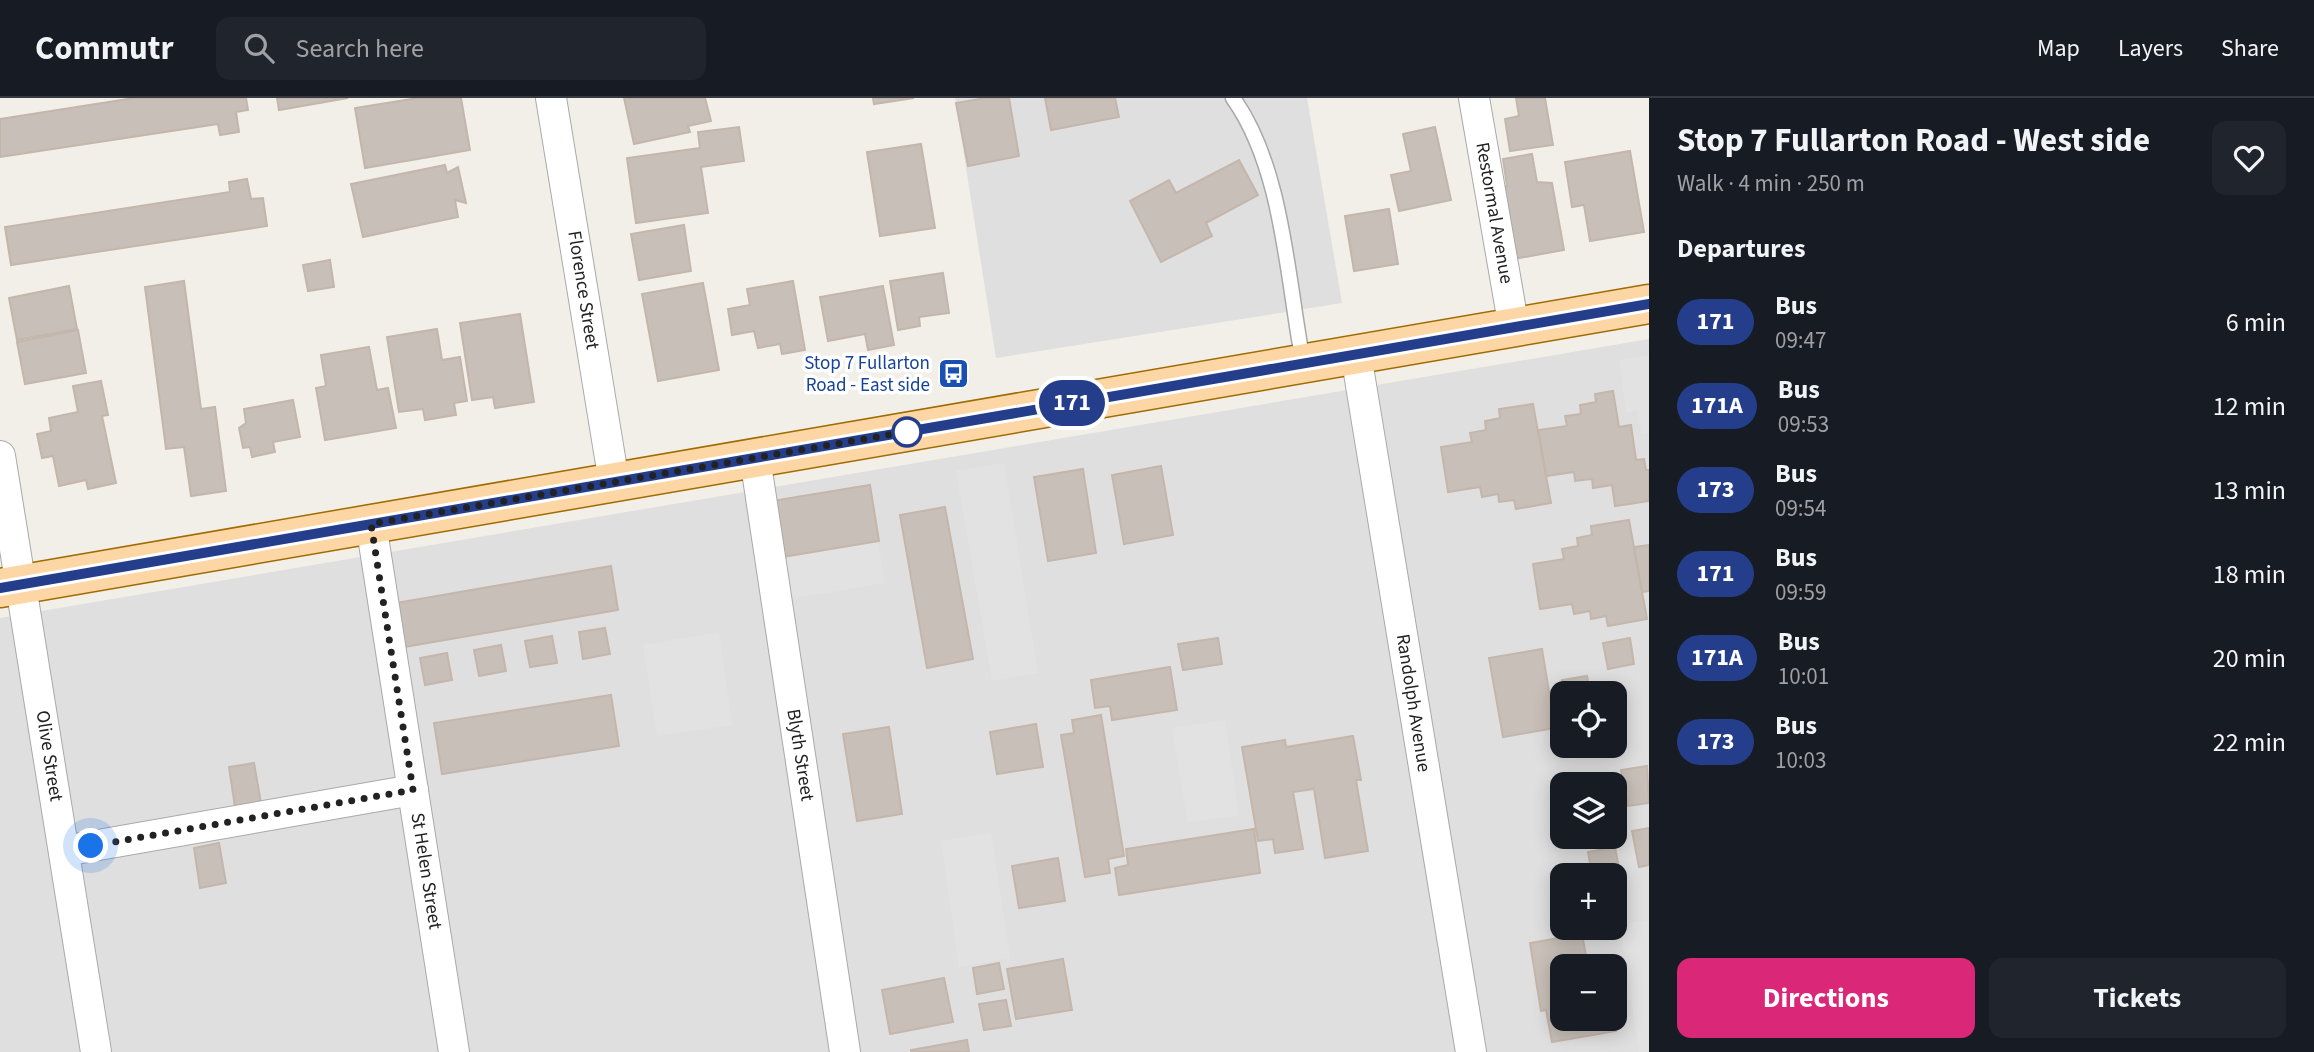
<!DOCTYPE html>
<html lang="en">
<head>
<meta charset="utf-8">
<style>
	:root { --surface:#171b24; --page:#20242c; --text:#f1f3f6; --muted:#9ea1a6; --line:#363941; --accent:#db2777 }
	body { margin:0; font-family:"Source Sans 3",sans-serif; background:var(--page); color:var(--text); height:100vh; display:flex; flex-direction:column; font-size:26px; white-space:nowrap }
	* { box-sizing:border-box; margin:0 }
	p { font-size:23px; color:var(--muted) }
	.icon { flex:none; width:38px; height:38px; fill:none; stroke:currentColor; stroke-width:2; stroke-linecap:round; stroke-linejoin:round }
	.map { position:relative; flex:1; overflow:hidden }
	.side { display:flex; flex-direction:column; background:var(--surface); width:665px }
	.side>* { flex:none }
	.badge { padding:0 14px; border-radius:23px; font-size:24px; line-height:46px }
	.tools { position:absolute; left:1550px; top:583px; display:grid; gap:14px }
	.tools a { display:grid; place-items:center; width:77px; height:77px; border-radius:14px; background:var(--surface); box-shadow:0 4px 18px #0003; font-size:35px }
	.you { position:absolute; width:35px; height:35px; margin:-18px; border:5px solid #fff; border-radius:50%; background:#1a73e8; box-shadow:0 0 0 10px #1a73e833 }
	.map>.badge { position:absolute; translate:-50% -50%; box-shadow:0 0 0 4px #fff }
	h2 { padding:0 28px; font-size:26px; line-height:63px }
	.round { display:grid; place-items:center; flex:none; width:74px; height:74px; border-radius:14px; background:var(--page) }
	.summary { display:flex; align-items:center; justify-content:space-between; height:119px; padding:0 28px }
	h1 { font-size:33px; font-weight:700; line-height:52px }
	.action { display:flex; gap:14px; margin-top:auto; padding:14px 28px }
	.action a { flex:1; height:80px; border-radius:14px; background:var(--accent); color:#fff; font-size:28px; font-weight:700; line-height:80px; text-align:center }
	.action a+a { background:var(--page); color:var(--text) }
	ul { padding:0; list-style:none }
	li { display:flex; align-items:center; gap:21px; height:84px; padding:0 28px }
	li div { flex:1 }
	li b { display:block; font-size:26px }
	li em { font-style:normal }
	li .badge { min-width:77px; font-weight:700; text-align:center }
	header { display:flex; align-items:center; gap:42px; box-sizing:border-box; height:98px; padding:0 35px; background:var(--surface); border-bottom:2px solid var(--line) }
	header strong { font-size:33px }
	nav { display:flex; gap:38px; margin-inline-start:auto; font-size:24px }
	.search { width:490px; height:63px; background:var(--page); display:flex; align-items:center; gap:18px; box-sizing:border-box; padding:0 24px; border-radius:14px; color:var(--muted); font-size:26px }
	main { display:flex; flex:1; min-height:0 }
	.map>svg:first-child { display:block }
	.residential { fill:#e0dfdf; fill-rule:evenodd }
	.parking { fill:#e2e2e2 }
	.building { fill:#c7bfb8; stroke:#c4b6ab; stroke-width:2 }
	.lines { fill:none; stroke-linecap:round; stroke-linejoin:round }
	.lane-casing { stroke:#a9a9a9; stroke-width:17 }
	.street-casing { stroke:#a9a9a9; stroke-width:32 }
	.primary-casing { stroke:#a06b00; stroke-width:41 }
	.lane { stroke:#fff; stroke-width:14 }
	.street { stroke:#fff; stroke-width:30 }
	.primary { stroke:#fcd6a4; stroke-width:38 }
	.line-casing { stroke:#fff; stroke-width:16 }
	.line { stroke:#243e8c; stroke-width:10 }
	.walk { stroke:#222; stroke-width:7; stroke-dasharray:0 12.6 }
	.stop-dot { fill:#fff; stroke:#243e8c; stroke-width:3.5 }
	.labels { text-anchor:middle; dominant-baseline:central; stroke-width:7; stroke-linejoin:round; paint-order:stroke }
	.street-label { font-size:19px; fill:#222; stroke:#fff }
	.transit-label { font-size:19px; fill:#164399; stroke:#fff; text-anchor:end }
</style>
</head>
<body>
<header>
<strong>Commutr</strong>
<div class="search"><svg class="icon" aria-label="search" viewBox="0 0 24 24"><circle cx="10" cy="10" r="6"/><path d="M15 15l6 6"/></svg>Search here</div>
<nav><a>Map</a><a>Layers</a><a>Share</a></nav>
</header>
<main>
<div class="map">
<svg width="1649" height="954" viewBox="0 0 1649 954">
	<rect width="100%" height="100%" fill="#f2efe9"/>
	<g class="residential">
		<polygon points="955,0 1307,0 1342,205 996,260"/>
		<path d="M1649 241V954H0V520ZM1563 595H1615V648H1563ZM1563 686H1615V738H1563ZM1563 777H1615V830H1563ZM1563 868H1615V920H1563Z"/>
	</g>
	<g class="parking">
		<polygon points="1649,257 1649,335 1642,336 1637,312 1626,315 1619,262"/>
		<polygon points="1004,365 1038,575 992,583 956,373"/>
		<polygon points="878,444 885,485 790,501 785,460"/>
		<polygon points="719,534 732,627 657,638 643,547"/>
		<polygon points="1225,622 1239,717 1188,725 1172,630"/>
		<polygon points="991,734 1010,860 959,869 941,743"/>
		<polygon points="1649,822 1649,954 1639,954 1620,826"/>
	</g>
	<g class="building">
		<polygon points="134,0 246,0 248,12 236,14 239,34 220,37 218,26 0,59 0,21"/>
		<polygon points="277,0 348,0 279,12"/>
		<polygon points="418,0 461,0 470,52 365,70 355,10"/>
		<polygon points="624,0 705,0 711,23 688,28 690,34 634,46"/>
		<polygon points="873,0 914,0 874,6"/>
		<polygon points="986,0 1009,0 1019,58 968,68 956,5"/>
		<polygon points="1045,0 1115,0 1119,19 1051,32"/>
		<polygon points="1516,0 1545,0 1553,47 1510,53 1505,21 1519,18"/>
		<polygon points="739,29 744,63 701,69 708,115 636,125 627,60 700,50 698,34"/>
		<polygon points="1435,29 1451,102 1399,113 1391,77 1411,73 1403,36"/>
		<polygon points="921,46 935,130 880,138 867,54"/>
		<polygon points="1630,53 1644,134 1590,143 1584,107 1572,109 1565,64"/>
		<polygon points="1532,56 1537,84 1552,85 1564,152 1508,162 1495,90 1507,88 1503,61"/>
		<polygon points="1239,62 1258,97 1206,125 1212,138 1161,164 1130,103 1169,82 1176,95"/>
		<polygon points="445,67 447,75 458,69 466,105 455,102 458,119 363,139 351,86"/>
		<polygon points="247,81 251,101 263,100 267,128 11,167 5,129 230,94 229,84"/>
		<polygon points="1389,111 1398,166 1354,173 1345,118"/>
		<polygon points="684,127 691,173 639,182 631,136"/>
		<polygon points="330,162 334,189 308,193 303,167"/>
		<polygon points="943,175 949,215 919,219 920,228 898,232 890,183"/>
		<polygon points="184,183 201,311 215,309 226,393 191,398 184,349 166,351 145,189"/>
		<polygon points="793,183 805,252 782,256 780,246 758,250 754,233 732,237 728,211 750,207 747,191"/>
		<polygon points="703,185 719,272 658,283 642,196"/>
		<polygon points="69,188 77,231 17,242 9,200"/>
		<polygon points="883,188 894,247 868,252 865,236 828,243 820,199"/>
		<polygon points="520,216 534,304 495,310 493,299 472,302 460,225"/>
		<polygon points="437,231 442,262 460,259 467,303 454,305 456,317 425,322 423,311 399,314 387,239"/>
		<polygon points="78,232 86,275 25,286 17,244"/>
		<polygon points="369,249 377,292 388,290 396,330 325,342 316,290 326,288 321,257"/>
		<polygon points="101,283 108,317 102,318 116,385 88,391 86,382 59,388 53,358 42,360 37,336 51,333 49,320 78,314 73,288"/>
		<polygon points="1613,293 1619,329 1631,327 1636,362 1644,361 1646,372 1649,372 1649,403 1615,408 1612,387 1593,390 1592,381 1575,383 1574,374 1546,378 1538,332 1567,328 1565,318 1581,316 1580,307 1596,304 1595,296"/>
		<polygon points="293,302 300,339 273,344 275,354 252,359 250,349 243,350 239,330 246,325 244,311"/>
		<polygon points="1533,306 1551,405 1516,411 1514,402 1499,404 1498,396 1482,399 1480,389 1448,394 1441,349 1472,344 1470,335 1486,332 1485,323 1500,320 1499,311"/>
		<polygon points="1161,368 1173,437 1124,446 1112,377"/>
		<polygon points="1083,371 1096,455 1048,463 1034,379"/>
		<polygon points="870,387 879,443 782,459 772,403"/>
		<polygon points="945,409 973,561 927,570 900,417"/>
		<polygon points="1629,422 1647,521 1608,528 1606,518 1591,521 1590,513 1574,516 1572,506 1540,511 1533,466 1564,461 1562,451 1578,448 1577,440 1592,437 1591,428"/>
		<polygon points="1649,447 1649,493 1642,494 1634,449"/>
		<polygon points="611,468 618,512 404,549 396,505"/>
		<polygon points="605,530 610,556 583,561 579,534"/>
		<polygon points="552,538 557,565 530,569 525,543"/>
		<polygon points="1218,540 1222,566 1183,572 1178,546"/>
		<polygon points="1630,540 1634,566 1608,571 1603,545"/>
		<polygon points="501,547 506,573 479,578 474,552"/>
		<polygon points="1542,551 1555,630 1503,639 1489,560"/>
		<polygon points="447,555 452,582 425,587 420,560"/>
		<polygon points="1170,569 1177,612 1112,622 1110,608 1095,610 1091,582"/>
		<polygon points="1587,578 1590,595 1564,595 1562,582"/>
		<polygon points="611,597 619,648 442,676 434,625"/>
		<polygon points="1101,617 1124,758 1108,761 1110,775 1085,779 1061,637 1074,635 1072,622"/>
		<polygon points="1036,626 1043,669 997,676 990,634"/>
		<polygon points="889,629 902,716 857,723 843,636"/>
		<polygon points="1353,638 1361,682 1356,682 1368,753 1325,760 1314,691 1293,694 1303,751 1275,755 1273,741 1258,743 1242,649 1285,642 1286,649"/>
		<polygon points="254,665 261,705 235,709 229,669"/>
		<polygon points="1647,668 1649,705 1628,708 1621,672"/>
		<polygon points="1649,730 1649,767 1639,769 1632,733"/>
		<polygon points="1254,731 1260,775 1119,797 1115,770 1128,767 1126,751"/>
		<polygon points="219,745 226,785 200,790 194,750"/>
		<polygon points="1615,749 1620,776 1592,777 1588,754"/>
		<polygon points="1058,760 1065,803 1019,810 1012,768"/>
		<polygon points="1582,836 1586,858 1591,858 1593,868 1563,868 1563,920 1614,920 1616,933 1552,944 1546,912 1541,913 1530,845"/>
		<polygon points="1063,861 1072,912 1016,921 1007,871"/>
		<polygon points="999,865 1004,891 977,896 973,870"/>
		<polygon points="944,880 953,924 890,936 882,892"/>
		<polygon points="1006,902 1011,928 984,932 979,906"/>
		<polygon points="967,942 969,954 911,954 911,952"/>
	</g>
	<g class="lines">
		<defs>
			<path id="lane" d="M1233 0C1283 70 1287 180 1303 264"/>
			<g id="street">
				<polyline points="551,0 614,384"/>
				<polyline points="1474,0 1514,230"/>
				<polyline points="1356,257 1471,954"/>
				<polyline points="0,358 96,954"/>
				<polyline points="755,360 845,954"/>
				<polyline points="371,426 454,954"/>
				<polyline points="64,753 413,692"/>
			</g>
			<polyline id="primary" points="0,490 1649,206"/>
		</defs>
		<use href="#lane" class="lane-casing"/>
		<use href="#street" class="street-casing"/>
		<use href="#primary" class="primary-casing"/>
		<use href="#lane" class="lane"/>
		<use href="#street" class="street"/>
		<use href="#primary" class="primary"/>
	</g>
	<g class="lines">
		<defs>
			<polyline id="line" points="0,490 1649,206"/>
		</defs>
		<use href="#line" class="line-casing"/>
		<use href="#line" class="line"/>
		<polyline class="walk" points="91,748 413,692 371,426 911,333 907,334"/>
	</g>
	<defs>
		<symbol id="bus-square" viewBox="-11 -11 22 22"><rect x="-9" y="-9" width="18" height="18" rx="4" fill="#1a4fb4" stroke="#fff"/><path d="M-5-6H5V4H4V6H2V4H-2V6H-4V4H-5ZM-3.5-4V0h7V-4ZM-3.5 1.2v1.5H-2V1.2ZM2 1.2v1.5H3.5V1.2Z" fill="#fff"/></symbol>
	</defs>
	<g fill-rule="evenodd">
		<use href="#bus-square" x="936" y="258" width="35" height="35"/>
	</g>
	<circle class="stop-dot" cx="907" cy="334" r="14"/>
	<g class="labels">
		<g class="street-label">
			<text transform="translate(1494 115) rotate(80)">Restormal Avenue</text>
			<text transform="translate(583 192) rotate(81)">Florence Street</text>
			<text transform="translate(1413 605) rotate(81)">Randolph Avenue</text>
			<text transform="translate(800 657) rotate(81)">Blyth Street</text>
			<text transform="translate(49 658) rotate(81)">Olive Street</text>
			<text transform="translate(426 773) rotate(81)">St Helen Street</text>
		</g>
		<g class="transit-label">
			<text x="930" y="265">Stop 7 Fullarton<tspan x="930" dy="22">Road - East side</tspan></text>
		</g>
	</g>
</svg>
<div class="tools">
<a><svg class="icon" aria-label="locate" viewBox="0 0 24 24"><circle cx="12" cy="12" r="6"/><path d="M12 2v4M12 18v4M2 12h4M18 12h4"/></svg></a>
<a><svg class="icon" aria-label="layers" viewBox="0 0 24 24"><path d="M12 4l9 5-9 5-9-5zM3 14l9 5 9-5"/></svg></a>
<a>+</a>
<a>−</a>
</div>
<div class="you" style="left:91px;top:748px"></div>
<b class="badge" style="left:1072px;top:305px;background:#243e8c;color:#fff">171</b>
</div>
<section class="side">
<div class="summary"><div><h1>Stop 7 Fullarton Road - West side</h1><p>Walk · 4 min · 250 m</p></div><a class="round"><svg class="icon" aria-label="heart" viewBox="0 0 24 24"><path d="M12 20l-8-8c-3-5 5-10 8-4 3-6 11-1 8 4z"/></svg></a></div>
<h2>Departures</h2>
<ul>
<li><span class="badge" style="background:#243e8c;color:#fff">171</span><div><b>Bus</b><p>09:47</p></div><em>6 min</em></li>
<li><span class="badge" style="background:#243e8c;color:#fff">171A</span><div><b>Bus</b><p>09:53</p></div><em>12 min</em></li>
<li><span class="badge" style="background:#243e8c;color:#fff">173</span><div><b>Bus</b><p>09:54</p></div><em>13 min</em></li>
<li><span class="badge" style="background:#243e8c;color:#fff">171</span><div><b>Bus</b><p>09:59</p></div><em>18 min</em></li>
<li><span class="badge" style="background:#243e8c;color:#fff">171A</span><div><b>Bus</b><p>10:01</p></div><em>20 min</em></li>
<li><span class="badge" style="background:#243e8c;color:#fff">173</span><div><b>Bus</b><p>10:03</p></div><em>22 min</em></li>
</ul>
<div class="action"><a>Directions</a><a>Tickets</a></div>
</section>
</main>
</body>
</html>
